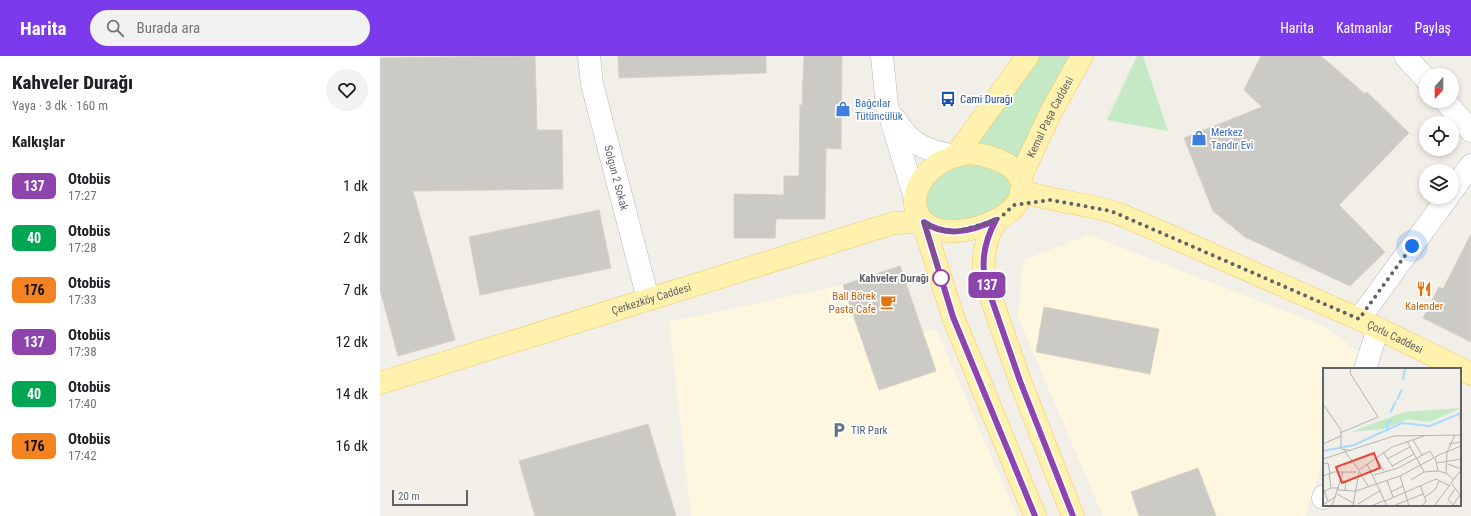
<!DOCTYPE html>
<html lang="tr">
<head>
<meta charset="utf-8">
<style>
	:root { --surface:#fff; --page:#f2f2f2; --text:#202124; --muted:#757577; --accent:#7c3aed }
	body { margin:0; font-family:"Roboto Condensed",sans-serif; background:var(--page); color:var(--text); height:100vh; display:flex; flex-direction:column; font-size:15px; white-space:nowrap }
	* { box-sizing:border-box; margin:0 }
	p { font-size:13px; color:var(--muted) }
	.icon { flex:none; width:22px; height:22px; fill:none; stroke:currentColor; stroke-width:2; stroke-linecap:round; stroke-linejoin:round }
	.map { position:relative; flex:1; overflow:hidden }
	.details { display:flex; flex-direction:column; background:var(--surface); width:380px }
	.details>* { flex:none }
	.badge { padding:0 8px; border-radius:6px; font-size:14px; line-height:26px }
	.needle { width:26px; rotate:201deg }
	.buttons { position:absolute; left:1039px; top:12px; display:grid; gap:8px }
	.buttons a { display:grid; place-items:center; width:40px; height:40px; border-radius:50%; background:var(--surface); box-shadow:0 2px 6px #0003; font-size:20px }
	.scale { position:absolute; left:12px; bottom:10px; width:76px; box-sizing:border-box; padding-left:4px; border:2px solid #5f6368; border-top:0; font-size:11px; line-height:14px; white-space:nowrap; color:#5f6368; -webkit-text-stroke:3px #fff; paint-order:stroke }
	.you { position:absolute; width:20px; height:20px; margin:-10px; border:3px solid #fff; border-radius:50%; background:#1a73e8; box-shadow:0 0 0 6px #1a73e833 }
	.map>.badge { position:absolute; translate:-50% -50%; box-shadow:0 0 0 2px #fff }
	h2 { padding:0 12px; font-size:15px; line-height:36px }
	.round { display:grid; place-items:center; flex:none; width:42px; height:42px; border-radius:21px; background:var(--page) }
	.head { display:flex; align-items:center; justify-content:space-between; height:68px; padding:0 12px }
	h1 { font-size:19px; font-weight:800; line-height:30px }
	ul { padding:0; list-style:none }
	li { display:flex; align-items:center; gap:12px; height:52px; padding:0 12px }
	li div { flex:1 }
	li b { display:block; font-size:15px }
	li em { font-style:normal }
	li .badge { min-width:44px; font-weight:700; text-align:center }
	header { display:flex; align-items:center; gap:24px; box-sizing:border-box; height:56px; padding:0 20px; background:var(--accent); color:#fff }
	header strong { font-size:19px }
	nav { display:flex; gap:22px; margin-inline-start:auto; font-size:14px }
	.search { width:280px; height:36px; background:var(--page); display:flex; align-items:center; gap:10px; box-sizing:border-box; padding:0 14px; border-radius:22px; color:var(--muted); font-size:15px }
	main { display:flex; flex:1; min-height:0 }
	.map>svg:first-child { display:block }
	.commercial { fill:#fef7e0 }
	.green { fill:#c5e8c5 }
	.building { fill:#cccac5; stroke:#d6d1c6 }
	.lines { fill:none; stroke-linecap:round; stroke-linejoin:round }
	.minor-casing { stroke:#b5b8bc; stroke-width:23 }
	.major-casing { stroke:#f2c960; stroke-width:23 }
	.minor { stroke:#fff; stroke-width:22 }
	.major { stroke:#fff2af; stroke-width:22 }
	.line-casing { stroke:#fff; stroke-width:9 }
	.line { stroke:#8e44ad; stroke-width:6 }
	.walk { stroke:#5f6368; stroke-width:4; stroke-dasharray:0 7.2 }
	.stop-dot { fill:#fff; stroke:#8e44ad; stroke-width:2 }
	.labels { text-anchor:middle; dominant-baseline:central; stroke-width:3.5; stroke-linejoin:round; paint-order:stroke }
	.transit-label { font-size:11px; fill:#164399; stroke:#fff; text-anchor:start }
	.shop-label { font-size:11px; fill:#366cbe; stroke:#fff; text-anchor:start }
	.street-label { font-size:11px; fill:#5f6368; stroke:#fff }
	.stop-label { font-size:11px; font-weight:bold; fill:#5f6368; stroke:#fff; text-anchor:end }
	.food-label { font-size:11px; fill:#c56008; stroke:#fff; text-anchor:end }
	.service-label { font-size:11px; fill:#4e5e75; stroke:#fff; text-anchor:start }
	.inset-river { fill:none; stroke:#aadaff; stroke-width:2 }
	.inset-road { fill:none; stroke:#b3b3b1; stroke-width:1 }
	.view { fill:#ea4335; fill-opacity:0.15; stroke:#ea4335; stroke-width:2 }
	.inset-edge { fill:none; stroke:#5f6368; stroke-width:2 }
</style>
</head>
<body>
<header>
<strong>Harita</strong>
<div class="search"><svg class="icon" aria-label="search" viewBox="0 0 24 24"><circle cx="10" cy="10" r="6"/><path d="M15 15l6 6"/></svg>Burada ara</div>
<nav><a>Harita</a><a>Katmanlar</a><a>Paylaş</a></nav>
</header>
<main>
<section class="details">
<div class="head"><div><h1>Kahveler Durağı</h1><p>Yaya · 3 dk · 160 m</p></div><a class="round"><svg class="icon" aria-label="heart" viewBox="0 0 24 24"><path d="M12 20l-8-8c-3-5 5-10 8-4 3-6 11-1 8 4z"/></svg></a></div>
<h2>Kalkışlar</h2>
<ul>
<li><span class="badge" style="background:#8e44ad;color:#fff">137</span><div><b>Otobüs</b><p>17:27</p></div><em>1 dk</em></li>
<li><span class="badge" style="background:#00a651;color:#fff">40</span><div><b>Otobüs</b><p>17:28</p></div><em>2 dk</em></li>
<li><span class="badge" style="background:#f58220;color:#111">176</span><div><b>Otobüs</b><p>17:33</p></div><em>7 dk</em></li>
<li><span class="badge" style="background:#8e44ad;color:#fff">137</span><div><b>Otobüs</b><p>17:38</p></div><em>12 dk</em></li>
<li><span class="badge" style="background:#00a651;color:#fff">40</span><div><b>Otobüs</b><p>17:40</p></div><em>14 dk</em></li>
<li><span class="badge" style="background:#f58220;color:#111">176</span><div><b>Otobüs</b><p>17:42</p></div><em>16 dk</em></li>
</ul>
</section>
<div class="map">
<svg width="1091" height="460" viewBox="0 0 1091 460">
	<rect width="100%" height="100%" fill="#f1efe8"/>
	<g class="commercial">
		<polygon points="709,179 946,271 978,296 972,313 944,313 944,401 925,460 723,460 638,261 643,204"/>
		<polygon points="463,229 499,334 556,315 543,277 556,273 637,460 311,460 289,266"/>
	</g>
	<g class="green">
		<polygon points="648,0 702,0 634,148 559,173 536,138 590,97"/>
		<polygon points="757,0 763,0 788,75 727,64"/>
	</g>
	<g class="building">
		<polygon points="155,0 157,74 182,74 183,133 33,135 75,284 18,300 0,234 0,2"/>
		<polygon points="238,0 386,0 386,17 239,22"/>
		<polygon points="424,0 462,0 461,93 446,92 445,163 396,163 395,182 354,182 354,138 404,139 404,120 419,120 420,49 422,49"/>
		<polygon points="881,0 941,0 985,38 987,36 1029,77 959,149 1005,196 970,230 865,181 833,155 804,82 882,51 864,34"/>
		<polygon points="219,154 231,212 100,239 89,181"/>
		<polygon points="1091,178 1091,286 1043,262 1059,231 1063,233"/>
		<polygon points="520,210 556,315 499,334 463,229"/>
		<polygon points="664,251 779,273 770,318 656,296"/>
		<polygon points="268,368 296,460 155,460 139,405"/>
		<polygon points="818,412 836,460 759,460 751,436"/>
	</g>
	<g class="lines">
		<defs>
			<g id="minor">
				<path id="s1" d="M209 0 212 28 268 243"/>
				<polyline points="502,0 507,50 535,142"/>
				<polyline points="1025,0 1046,23"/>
				<polyline points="1065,45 1091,75"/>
				<path d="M515 63C531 89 545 94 575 100"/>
				<polyline points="1072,135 1091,109"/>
				<polyline points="979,263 1068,141"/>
				<polyline points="985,313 998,272"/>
				<polyline points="943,442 944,440"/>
			</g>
			<g id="major">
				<path d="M589 97C611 99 652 111 640 142 629 168 572 184 549 170 523 153 537 122 558 108 568 102 578 99 589 97Z"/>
				<polyline points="575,100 648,0"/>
				<path id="s2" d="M640 122 670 58 702 0"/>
				<path id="s3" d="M641 135C674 146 709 147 742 159L979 263 1091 318"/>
				<path d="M616 164C606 182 601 203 605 224L640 325 693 460"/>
				<path id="s4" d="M0 327 514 167 543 166 573 261 655 460"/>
			</g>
		</defs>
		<use href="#minor" class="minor-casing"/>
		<use href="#major" class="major-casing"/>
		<use href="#minor" class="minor"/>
		<use href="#major" class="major"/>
	</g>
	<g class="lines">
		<defs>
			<path id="line" d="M655 460 573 261 544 166C566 182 592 175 616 164 606 182 601 203 605 224L640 325 693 460"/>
		</defs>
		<use href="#line" class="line-casing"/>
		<use href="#line" class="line"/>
		<polyline class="walk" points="561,222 544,166 558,174 575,176 616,164 622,160 634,149 671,144 731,155 979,263 1032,190"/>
	</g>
	<defs>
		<symbol id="bus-bare" viewBox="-9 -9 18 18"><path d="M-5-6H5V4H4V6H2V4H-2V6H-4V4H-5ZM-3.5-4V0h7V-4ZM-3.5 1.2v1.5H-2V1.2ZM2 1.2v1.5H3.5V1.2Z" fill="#1a4fb4" stroke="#fff" stroke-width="2.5" paint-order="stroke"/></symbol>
		<symbol id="shop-bare" viewBox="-9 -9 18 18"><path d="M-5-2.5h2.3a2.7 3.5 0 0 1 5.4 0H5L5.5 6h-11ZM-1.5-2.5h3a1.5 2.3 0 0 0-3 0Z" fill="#3f7fe0" stroke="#fff" stroke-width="2.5" paint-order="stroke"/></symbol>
		<symbol id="restaurant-bare" viewBox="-9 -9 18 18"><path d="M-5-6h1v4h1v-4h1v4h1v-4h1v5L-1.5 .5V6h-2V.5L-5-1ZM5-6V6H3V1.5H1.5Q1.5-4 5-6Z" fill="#e8710a" stroke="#fff" stroke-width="2.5" paint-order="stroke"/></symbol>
		<symbol id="cafe-bare" viewBox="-9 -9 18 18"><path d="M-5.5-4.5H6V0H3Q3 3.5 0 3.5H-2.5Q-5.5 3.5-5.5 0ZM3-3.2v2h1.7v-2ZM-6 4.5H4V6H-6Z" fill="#e8710a" stroke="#fff" stroke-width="2.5" paint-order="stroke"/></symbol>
		<symbol id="parking-bare" viewBox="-9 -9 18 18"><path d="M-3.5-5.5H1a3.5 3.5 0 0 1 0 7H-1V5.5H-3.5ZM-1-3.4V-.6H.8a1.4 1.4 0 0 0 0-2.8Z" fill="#5c6f8a" stroke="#fff" stroke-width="2.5" paint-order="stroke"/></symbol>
	</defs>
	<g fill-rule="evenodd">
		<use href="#bus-bare" x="557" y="32" width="22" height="22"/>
		<use href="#shop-bare" x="452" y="42" width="22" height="22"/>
		<use href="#shop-bare" x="808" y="71" width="22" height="22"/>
		<use href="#restaurant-bare" x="1033" y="222" width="22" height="22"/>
		<use href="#cafe-bare" x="497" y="235" width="22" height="22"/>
		<use href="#parking-bare" x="448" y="363" width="22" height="22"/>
	</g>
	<circle class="stop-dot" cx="561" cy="222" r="8"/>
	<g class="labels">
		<g class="transit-label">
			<text x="580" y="43">Cami Durağı</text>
		</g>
		<g class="shop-label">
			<text x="475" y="47">Bağcılar<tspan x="475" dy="13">Tütüncülük</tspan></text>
			<text x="831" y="76">Merkez<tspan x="831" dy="13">Tandır Evi</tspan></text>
		</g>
		<g class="street-label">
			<text stroke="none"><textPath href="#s2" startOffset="68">Kemal Paşa Caddesi</textPath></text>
			<text stroke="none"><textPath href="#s1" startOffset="125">Solgun 2 Sokak</textPath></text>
			<text stroke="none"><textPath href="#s4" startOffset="284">Çerkezköy Caddesi</textPath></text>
			<text stroke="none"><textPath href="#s3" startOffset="403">Çorlu Caddesi</textPath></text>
		</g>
		<g class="stop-label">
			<text x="549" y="222">Kahveler Durağı</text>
		</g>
		<g class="food-label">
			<text x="496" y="240">Ball Börek<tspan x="496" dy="13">Pasta Cafe</tspan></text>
			<text x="1044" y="250" text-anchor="middle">Kalender</text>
		</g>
		<g class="service-label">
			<text x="471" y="374">TIR Park</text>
		</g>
	</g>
	<g transform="translate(943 312)">
		<rect width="138" height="138" fill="#f1efe8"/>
		<path d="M138 40 107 54 86 51 60 61 28 64 81 44Z" fill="#c5e8c5"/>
		<path class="inset-river" d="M80 12 82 0M74 32 79 21M67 45 73 33M64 63V56L69 51M0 83 31 77 79 55 107 58 138 45"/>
		<path class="inset-road" d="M0 36 18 62V81M137 47 138 65M17 65 55 49 27 5 28 0M90 72 99 87M84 73 101 104M0 76 18 68M126 76 138 74M25 82 20 81 36 102 69 79 101 68M60 84 70 99M53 89 61 103M112 89 115 103M0 91 71 68 138 67M64 91 87 79M114 95 138 91M0 96 5 95 7 105M44 96 64 138M125 96 138 101M69 98 91 86M36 103 45 118M6 105 8 120M123 105 124 84 132 67M51 107 75 100 107 83 111 90M0 108 11 104H33M77 108 86 138M18 112 23 114 22 122M64 112 70 129M88 112 101 104 115 103 123 105 131 112M129 116 138 128M97 117 103 133 99 138M0 120 5 133M15 122 32 123M33 123 77 108 116 87 138 78M0 124 8 120H16M68 124 80 118M14 126 30 135M102 129 112 122 116 113M62 133 113 111 127 118M35 136 58 122M0 137 13 128M130 137 137 127M9 138 20 104M30 138 36 104M48 138 62 132M70 138 100 126M111 138 138 102M131 138 125 131 132 121"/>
		<path class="view" d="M51 85 57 100 19 115 13 99Z"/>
		<rect width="138" height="138" class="inset-edge"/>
	</g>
</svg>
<div class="buttons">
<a><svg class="needle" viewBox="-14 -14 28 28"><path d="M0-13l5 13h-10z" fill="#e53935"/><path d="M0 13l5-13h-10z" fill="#757577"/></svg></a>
<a><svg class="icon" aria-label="locate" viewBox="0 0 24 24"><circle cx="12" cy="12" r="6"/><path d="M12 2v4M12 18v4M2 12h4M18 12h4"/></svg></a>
<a><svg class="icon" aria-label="layers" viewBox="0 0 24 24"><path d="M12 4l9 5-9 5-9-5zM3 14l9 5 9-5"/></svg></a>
</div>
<div class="scale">20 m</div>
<div class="you" style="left:1032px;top:190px"></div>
<b class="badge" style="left:607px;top:229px;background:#8e44ad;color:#fff">137</b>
</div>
</main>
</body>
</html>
